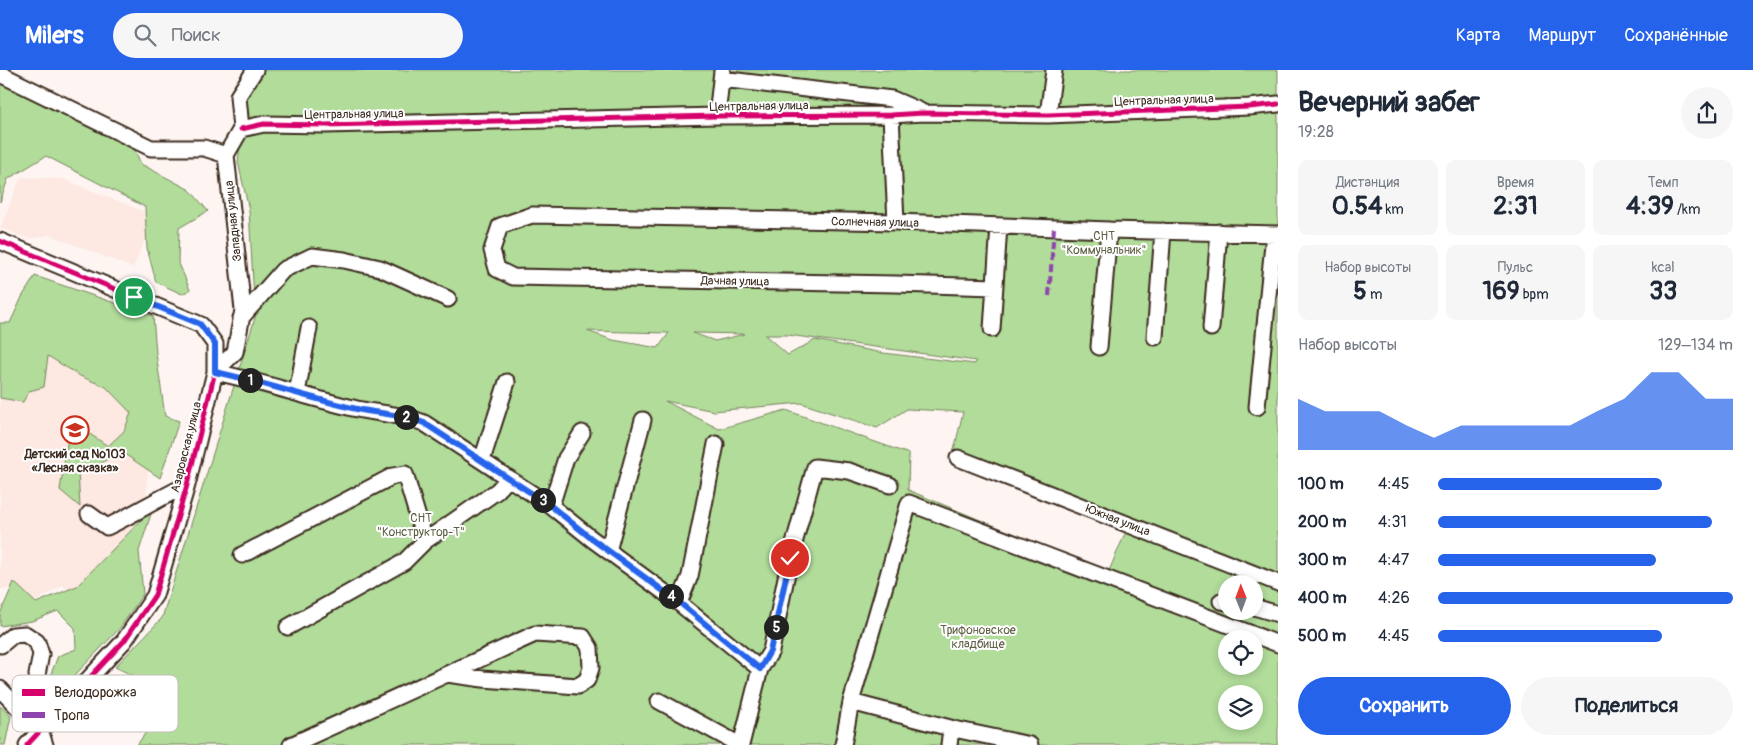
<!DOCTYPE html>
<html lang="ru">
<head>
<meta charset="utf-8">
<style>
  :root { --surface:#fff; --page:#f6f6f7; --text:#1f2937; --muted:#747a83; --accent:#2563eb }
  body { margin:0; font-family:Pangolin,sans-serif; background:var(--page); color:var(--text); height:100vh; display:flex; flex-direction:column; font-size:19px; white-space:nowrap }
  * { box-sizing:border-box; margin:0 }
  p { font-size:16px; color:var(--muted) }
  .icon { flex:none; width:28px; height:28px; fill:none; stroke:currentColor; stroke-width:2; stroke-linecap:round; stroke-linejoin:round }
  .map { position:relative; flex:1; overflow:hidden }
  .panel { display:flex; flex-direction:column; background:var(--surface); width:475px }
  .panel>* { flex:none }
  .needle { width:32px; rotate:359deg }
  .fabs { position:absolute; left:1218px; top:505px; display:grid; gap:10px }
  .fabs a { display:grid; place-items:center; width:45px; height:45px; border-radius:50%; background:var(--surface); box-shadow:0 2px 8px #0003; font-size:25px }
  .pin { position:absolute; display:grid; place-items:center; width:42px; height:42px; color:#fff; margin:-21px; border:2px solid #fff; border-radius:50%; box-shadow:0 1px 5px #0007 }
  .km { position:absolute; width:25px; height:25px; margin:-12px; border-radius:50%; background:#222; color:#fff; font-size:14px; line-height:25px; text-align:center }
  .round { display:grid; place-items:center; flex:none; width:52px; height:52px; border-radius:26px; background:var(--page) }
  .summary { display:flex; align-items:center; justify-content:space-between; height:85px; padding:0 20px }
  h1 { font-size:28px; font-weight:700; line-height:38px }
  .figures { display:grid; grid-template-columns:repeat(3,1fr); gap:8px; height:85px; padding:5px 20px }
  .figures div { display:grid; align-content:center; border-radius:10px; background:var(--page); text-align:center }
  .figures b { font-size:25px; font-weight:700 }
  .figures small { font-size:14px; font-weight:400 }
  .figures p { font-size:14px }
  .chart { height:140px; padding:10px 20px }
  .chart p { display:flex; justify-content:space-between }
  .chart svg { width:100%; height:90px; margin-top:5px; fill:var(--accent); opacity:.7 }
  .button { display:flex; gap:10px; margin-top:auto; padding:10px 20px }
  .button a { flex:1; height:58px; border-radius:30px; background:var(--accent); color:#fff; font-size:20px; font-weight:700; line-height:58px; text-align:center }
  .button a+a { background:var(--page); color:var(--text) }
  ul { padding:0 20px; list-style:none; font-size:16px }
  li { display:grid; grid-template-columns:80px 60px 1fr; align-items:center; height:38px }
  li i { height:12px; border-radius:6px; background:var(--accent) }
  header { display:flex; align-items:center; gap:30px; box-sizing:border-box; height:70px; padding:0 25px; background:var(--accent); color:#fff }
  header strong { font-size:24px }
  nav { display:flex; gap:28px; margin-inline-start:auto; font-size:18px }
  .search { width:350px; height:45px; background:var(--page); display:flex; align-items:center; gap:12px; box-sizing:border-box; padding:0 18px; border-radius:28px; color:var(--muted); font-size:19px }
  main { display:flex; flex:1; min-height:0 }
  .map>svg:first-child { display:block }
  .built { fill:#fde8e2 }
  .green { fill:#b1dc9a; stroke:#76835c; fill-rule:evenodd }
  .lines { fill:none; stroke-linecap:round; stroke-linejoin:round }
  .minor-casing { stroke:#3b2a1e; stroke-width:19 }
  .minor { stroke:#fff; stroke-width:15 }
  .quiet { stroke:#8e44ad; stroke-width:4; stroke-dasharray:8 4; stroke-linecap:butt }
  .cycleway-casing { stroke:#fff; stroke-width:8 }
  .cycleway { stroke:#d6006c; stroke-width:5 }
  .route-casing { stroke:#fff; stroke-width:10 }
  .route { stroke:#2563eb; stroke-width:6 }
  .labels { text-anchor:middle; stroke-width:4; stroke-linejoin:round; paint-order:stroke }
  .street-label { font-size:12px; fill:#3b2a1e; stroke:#fff }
  .park-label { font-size:12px; fill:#5e5f43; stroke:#fff }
  .poi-label { font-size:12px; font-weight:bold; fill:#3b2a1e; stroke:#fff }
  .key { fill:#fff; stroke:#c4bfbc; stroke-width:1 }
  .key-label { font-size:14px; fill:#3b2a1e }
</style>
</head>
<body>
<header>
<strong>Milers</strong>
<div class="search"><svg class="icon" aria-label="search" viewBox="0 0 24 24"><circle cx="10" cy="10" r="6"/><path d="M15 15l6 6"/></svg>Поиск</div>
<nav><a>Карта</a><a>Маршрут</a><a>Сохранённые</a></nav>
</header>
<main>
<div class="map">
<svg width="1278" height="675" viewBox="0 0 1278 675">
  <rect width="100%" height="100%" fill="#fef5f2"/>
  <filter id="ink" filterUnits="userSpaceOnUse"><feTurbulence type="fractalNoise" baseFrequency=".02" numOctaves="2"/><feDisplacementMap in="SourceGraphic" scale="10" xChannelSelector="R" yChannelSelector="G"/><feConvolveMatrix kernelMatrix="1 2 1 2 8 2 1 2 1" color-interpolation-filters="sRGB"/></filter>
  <g filter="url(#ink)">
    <path class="built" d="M21,107L63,109L155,146L133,198L50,165L29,169L0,158Z
      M0,283H154L145,452L76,531L63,515L33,533L19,518L0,519Z"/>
    <path class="green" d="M260,0H1278V675H137L151,655L153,615L115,597L162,548L255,248L249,140L238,92L245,27ZM587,261L669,263L658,278L613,270ZM693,263L745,264L715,271ZM765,265H788L976,291L975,294L883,283L815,270L788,285ZM665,331L714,341L801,333L877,358L907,339L963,342L951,393L1127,459L1108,503L908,420L909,384L786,340L719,359ZM1226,514H1254V541H1226ZM1226,569H1254V596H1226ZM1226,624H1254V651H1226Z
      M0,10L133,76L141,94L190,120L208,141L179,158L178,191L190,220L182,224L156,212L147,178L145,137L46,86L8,109L0,132Z
      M35,206L153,246L156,283L165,346L179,351L160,408L120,381L97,396L78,402L80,437L60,420L68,367L85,361L108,376L124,361L131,343L106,317L80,306L48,286L44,317L29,321L23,332L0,328V253H10L22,227Z
      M153,438L139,481L143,524L120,558L55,626L47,614L58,586L76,579L75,558L58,541L32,551L0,556V544L14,512L36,533L77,516Z
      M0,636L11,646L5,675H0Z"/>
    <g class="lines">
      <g class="minor-casing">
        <path id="minor" d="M0,4L151,78H204L226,85
          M721,9L892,29L920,41
          M891,45L896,152
          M1048,45L1054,0
          M717,46L722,1
          M241,59L264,54L325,55L717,46L891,45L923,43L1048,45L1249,37L1278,34
          M0,171L201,255L215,274V302L187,415L155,525L124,571L27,675
          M995,217L896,214L513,207L497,199L492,180L500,156L532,145L896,152L1109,160L1278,164
          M241,248L283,200L312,186L344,190L380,198L448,229
          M1211,258L1219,162
          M992,259L999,156
          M1155,267L1163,161
          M1099,277L1109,160
          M215,302C263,312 309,328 357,339C380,344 402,344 424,353L551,436L592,469L679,533L760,599
          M215,302L235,282L243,240L226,85L241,59L238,26L255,0
          M297,323L309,258
          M1257,337L1274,164
          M958,388L1278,513
          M482,390L507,312
          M551,436L566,388L582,363
          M89,444L107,457C134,444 159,428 187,415
          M608,481L643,350
          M242,485L393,406L405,404L425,471
          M1221,531L1226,532
          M679,533L690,506L716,374
          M1254,537L1278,544
          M288,557L404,492L425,471L497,421L509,408
          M1,575L13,565L25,564L37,572L41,584L37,605L40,620L57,644
          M0,619L40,660L45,675
          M659,631L740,675
          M851,632L954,659L1030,675
          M291,675L535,564L583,567L590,578L591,598L587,610L578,616L483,609L447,604
          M741,675L760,599L771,581L790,488L815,397L849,401L890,415
          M843,675L851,632L909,433L1278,574
          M949,675L950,667L954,659"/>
      </g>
      <use href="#minor" class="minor"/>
      <path class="quiet" d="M1049,226L1054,158"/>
      <g class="cycleway-casing">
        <path id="cycleway" d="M241,59L264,54L325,55L717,46L891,45L923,43L1048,45L1249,37L1278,34
          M0,171L201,255L215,274V302L187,415L155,525L124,571L27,675"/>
      </g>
      <use href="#cycleway" class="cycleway"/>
    </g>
  </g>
  <g class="lines" filter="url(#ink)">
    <g class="route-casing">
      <path id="route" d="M134,227L200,254L215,274V302C263,312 309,328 357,339C380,344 402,344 424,353L551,436L592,469L680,533L760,599L770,581L790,488"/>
    </g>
    <use href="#route" class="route"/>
  </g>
  <defs>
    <g id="school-ring" transform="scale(1.4375)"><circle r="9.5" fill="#fff" stroke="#c8321e" stroke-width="1.5"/><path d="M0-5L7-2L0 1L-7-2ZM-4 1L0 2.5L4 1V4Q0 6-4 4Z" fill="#c8321e"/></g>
  </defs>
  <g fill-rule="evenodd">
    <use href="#school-ring" x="75" y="360"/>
  </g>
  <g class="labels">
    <g class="street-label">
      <text transform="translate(1164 30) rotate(-2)" y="4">Центральная улица</text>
      <text transform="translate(759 36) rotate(-1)" y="4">Центральная улица</text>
      <text transform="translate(354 44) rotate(-1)" y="4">Центральная улица</text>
      <text transform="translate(233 151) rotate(-96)" y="4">Западная улица</text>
      <text transform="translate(875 152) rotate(1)" y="4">Солнечная улица</text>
      <text transform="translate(735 211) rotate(1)" y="4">Дачная улица</text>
      <text transform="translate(186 377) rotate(-76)" y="4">Азаровская улица</text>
      <text transform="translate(1118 450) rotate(21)" y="4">Южная улица</text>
    </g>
    <g class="park-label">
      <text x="1104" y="170">СНТ<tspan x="1104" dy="14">"Коммунальник"</tspan></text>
      <text x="421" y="452">СНТ<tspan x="421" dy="14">"Конструктор-Т"</tspan></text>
      <text x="978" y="564">Трифоновское<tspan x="978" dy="14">кладбище</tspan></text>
    </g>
    <g class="poi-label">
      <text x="75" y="388">Детский сад №103<tspan x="75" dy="14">«Лесная сказка»</tspan></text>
    </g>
  </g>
  <rect x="12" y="605" width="166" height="57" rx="8" class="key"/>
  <rect x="22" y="619" width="23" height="7" fill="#d6006c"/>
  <rect x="22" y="642" width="23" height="6" fill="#8e44ad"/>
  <g class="key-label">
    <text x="54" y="627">Велодорожка</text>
    <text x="54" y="650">Тропа</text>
  </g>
</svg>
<div class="fabs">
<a><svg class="needle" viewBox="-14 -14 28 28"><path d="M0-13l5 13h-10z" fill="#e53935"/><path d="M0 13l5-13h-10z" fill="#747a83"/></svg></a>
<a><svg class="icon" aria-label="locate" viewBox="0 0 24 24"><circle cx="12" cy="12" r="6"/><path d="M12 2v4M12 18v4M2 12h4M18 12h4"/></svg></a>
<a><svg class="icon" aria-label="layers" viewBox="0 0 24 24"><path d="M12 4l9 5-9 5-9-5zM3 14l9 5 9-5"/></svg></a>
</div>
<div class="pin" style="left:134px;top:227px;background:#1e9e55"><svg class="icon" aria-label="arrive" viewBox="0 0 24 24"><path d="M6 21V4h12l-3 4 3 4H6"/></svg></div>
<div class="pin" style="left:790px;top:488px;background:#d93025"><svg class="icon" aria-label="check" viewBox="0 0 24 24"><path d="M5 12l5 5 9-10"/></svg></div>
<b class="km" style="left:250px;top:310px">1</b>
<b class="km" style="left:406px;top:347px">2</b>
<b class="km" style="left:543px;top:430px">3</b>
<b class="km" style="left:671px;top:526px">4</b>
<b class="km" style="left:776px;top:557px">5</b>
</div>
<section class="panel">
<div class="summary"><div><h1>Вечерний забег</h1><p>19:28</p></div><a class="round"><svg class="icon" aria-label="share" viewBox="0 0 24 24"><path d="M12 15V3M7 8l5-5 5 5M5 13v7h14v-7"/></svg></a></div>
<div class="figures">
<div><p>Дистанция</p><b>0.54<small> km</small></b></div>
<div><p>Время</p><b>2:31</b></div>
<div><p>Темп</p><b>4:39<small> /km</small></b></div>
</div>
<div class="figures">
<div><p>Набор высоты</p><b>5<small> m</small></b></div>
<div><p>Пульс</p><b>169<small> bpm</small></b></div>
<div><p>kcal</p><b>33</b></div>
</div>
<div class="chart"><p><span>Набор высоты</span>129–134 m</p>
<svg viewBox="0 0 160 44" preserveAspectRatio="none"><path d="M0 44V19L10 25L20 25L30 25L40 32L50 38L60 32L70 32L80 32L90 32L100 32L110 25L120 19L130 6L140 6L150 19L160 19V44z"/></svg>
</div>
<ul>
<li><b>100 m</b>4:45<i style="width:76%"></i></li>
<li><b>200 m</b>4:31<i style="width:93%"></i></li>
<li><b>300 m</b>4:47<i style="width:74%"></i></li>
<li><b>400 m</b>4:26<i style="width:100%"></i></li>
<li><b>500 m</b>4:45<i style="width:76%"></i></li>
</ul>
<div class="button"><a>Сохранить</a><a>Поделиться</a></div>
</section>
</main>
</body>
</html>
